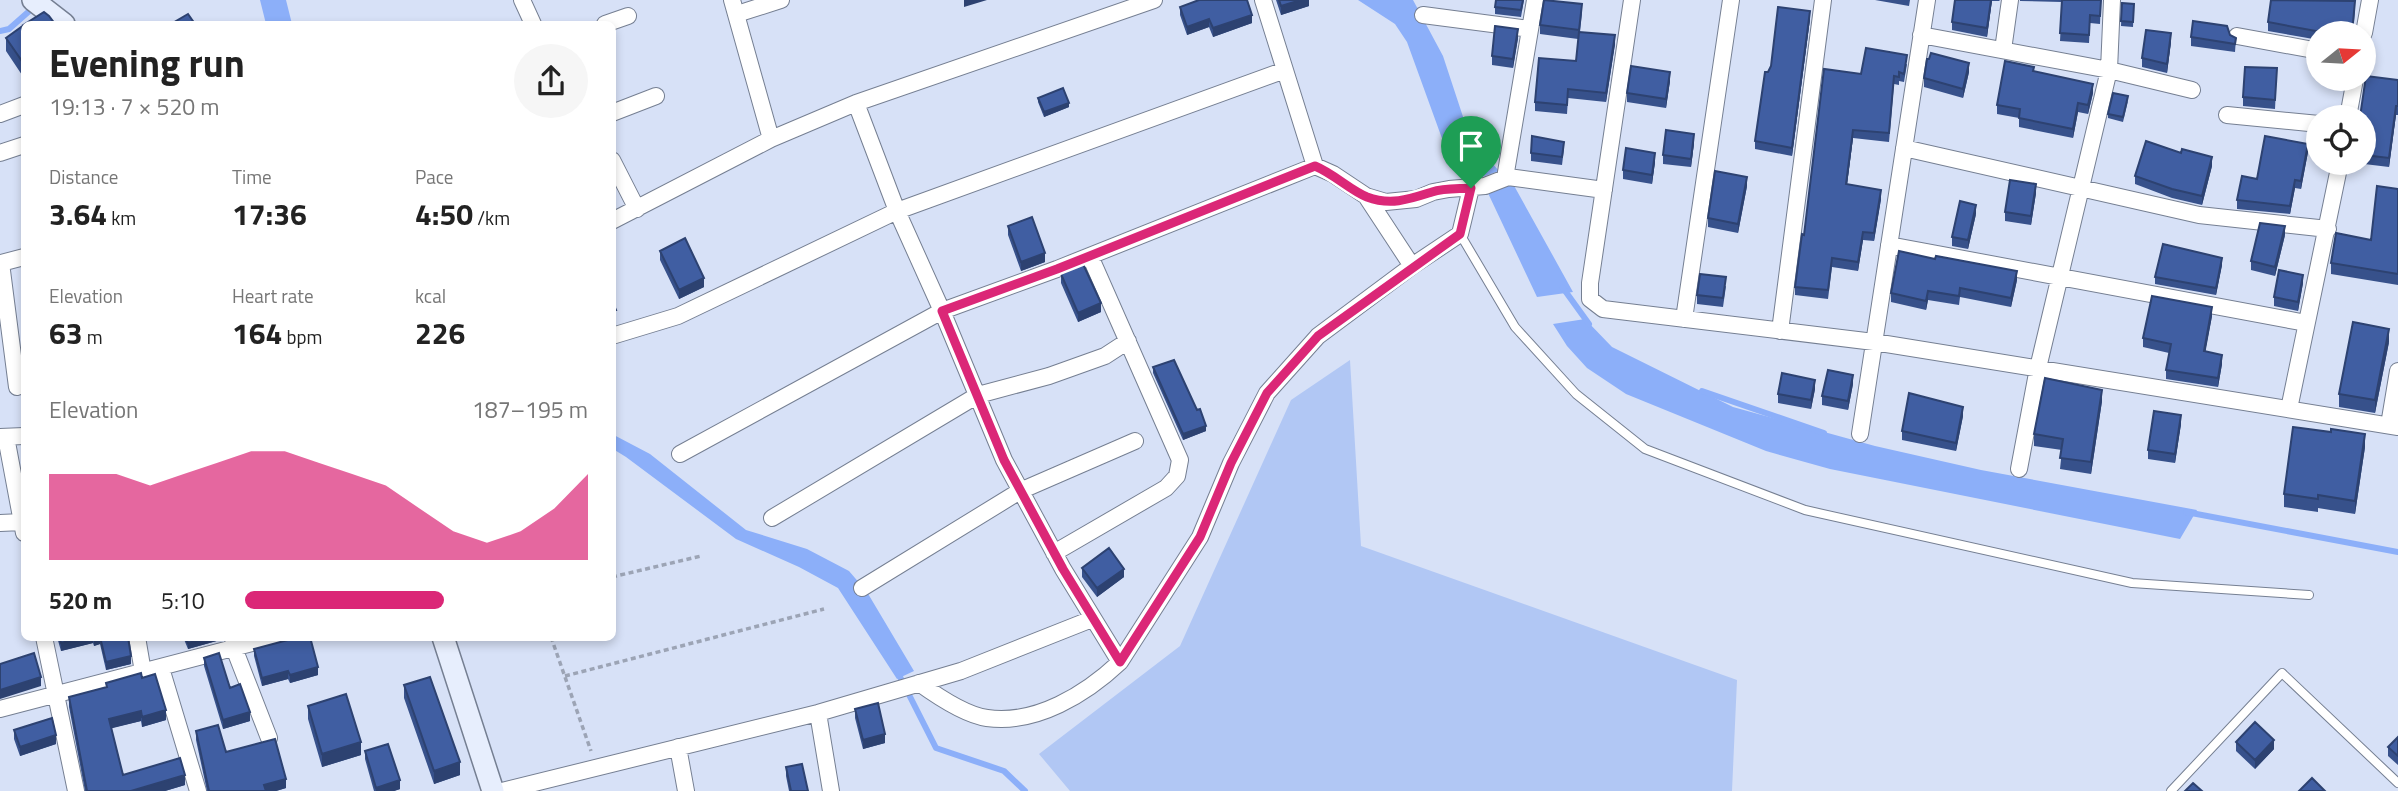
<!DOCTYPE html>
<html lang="en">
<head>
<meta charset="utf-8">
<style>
  :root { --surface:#fff; --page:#f6f6f6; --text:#222; --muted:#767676; --accent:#db2777 }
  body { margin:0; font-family:"Titillium Web",sans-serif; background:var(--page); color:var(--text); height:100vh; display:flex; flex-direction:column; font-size:26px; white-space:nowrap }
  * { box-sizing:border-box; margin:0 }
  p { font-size:23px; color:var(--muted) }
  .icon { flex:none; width:38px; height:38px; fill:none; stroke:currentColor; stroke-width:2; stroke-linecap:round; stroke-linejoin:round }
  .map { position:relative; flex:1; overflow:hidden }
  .panel { position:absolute; left:21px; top:21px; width:595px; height:620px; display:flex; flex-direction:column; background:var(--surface); border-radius:10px; box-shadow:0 4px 10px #0003 }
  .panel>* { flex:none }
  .needle { width:46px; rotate:72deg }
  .controls { position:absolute; left:2306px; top:21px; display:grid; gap:14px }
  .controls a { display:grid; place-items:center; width:70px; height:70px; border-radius:50%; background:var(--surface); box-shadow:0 4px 10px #0003; font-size:35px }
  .pin { position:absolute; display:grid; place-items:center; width:60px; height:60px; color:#fff; margin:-72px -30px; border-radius:50% 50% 50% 0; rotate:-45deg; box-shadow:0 0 7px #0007 }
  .pin .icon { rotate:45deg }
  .round { display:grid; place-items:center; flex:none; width:74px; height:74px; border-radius:37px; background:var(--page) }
  .headline { display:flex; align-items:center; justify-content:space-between; height:119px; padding:0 28px }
  h1 { font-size:38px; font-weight:700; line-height:52px }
  .metrics { display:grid; grid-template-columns:repeat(3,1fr); gap:10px; height:119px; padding:7px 28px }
  .metrics div { display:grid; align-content:center }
  .metrics b { font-size:30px; font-weight:700 }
  .metrics small { font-size:19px; font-weight:400 }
  .metrics p { font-size:19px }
  .chart { height:196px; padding:14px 28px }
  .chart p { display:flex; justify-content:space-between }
  .chart svg { width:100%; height:126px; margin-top:7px; fill:var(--accent); opacity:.7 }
  ul { padding:0 28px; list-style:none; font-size:23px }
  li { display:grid; grid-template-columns:112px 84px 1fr; align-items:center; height:52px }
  li i { height:18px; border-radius:9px; background:var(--accent) }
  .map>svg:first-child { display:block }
  .green { fill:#b1c7f4 }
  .water { fill:#8caff9 }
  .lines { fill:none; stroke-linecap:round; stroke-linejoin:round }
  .stream { stroke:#8caff9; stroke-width:6 }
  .lane-casing { stroke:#757f92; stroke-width:10 }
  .street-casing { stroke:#757f92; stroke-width:18 }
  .secondary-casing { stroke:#757f92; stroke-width:24 }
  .path { stroke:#9ca4b5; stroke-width:3.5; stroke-dasharray:5 3.5; stroke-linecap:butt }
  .lane { stroke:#fff; stroke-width:8 }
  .street { stroke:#fff; stroke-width:16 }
  .secondary { stroke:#e7eefd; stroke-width:21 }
  .wall { fill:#37518b }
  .shaded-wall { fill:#2d4271 }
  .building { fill:#405ea2; stroke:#2d4271; stroke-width:2 }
  .route-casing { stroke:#fff; stroke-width:14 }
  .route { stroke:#db2777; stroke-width:9 }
</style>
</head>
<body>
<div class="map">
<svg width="2398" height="791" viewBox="0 0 2398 791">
  <rect width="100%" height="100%" fill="#d7e1f7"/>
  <path class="green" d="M1350,360L1361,546L1737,680L1732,791H1070L1039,754L1180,646L1291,400Z"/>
  <path class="water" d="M260,0H286L292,24H266Z
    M1358,0H1413L1443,56L1470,138L1499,171L1467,182L1452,166L1407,42L1395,24Z
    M1512,182L1573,292L1537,297L1487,191Z
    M1585,319L1612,347L1733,407L1875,446L1981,470L2197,510L2180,539L1830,469L1766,451L1626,394L1587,368L1567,346L1553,324Z
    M612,434L650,454L746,530L807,549L849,571L867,592L914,671L897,679L838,588L799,567L736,539L626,457L613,449Z"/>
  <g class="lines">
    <path class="stream" d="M0,31L9,29L35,6
      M1563,288L1589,324
      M1702,391L1824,433
      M2186,512L2398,552
      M897,671L936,748L1004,771L1025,791"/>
    <g class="lane-casing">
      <path id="lane" d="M1460,234L1515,327L1576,394L1645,449L1805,510L2132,583L2309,595
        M2171,791L2282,673L2398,783"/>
    </g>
    <g class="street-casing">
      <path id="street" d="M522,0L533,24
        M732,0L771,139
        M1263,0L1315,166
        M1632,0L1590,283V299L1603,309L1874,342L2398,427
        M737,14L781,0
        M1423,15L1530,29
        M605,24L628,16
        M2364,33L2370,0
        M1921,35L2109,70L2192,90
        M2237,36L2319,51
        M2003,50L2010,0
        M856,103L897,211L942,311L1004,460L1063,569L1120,662C1086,694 1036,725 987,718C965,715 937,696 919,683
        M612,113L656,96
        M0,114L24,105
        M2227,115L2319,124
        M2348,117L2355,79
        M1904,148L2199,215L2328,229
        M0,153L24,145
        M612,160L637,209
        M1505,178L1535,0
        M612,221L771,139L856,103L1154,0
        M1889,245L2306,323
        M1412,266L1460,234L1471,188
        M1684,319L1731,0
        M1780,331L1823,0
        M612,336L678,316L897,211L1285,70
        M17,387L1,263L24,257
        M2289,409L2340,163
        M2389,425L2398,371
        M1860,434L1927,0
        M0,437L24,436
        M6,437L24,533
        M680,454L942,311L1057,269L1315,166L1333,174L1366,196L1386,202L1416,199L1433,192L1449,189L1485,186L1508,177L1604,190
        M2019,469L2038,368L2109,70L2112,0
        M772,518L978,395L1049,376L1105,356L1128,341
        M0,523L22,522
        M1054,553L1166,488L1177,476L1180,460L1090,256
        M862,588L1020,491L1135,441
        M44,637L76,791
        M137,637L143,672
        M233,637L234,648L269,738
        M1120,662L1200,537L1231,463L1267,393L1318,336L1412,266L1366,196
        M161,668L198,791
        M0,709L275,637
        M818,713L831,791
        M678,747L686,791
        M502,791L818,713L961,671L1092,619"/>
    </g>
    <g class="secondary-casing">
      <path id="secondary" d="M33,0L64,24
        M443,637L493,791"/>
    </g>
    <path class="path" d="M612,577L701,556
      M551,637L591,751
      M565,676L824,609"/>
    <use href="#lane" class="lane"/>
    <use href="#street" class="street"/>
    <use href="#secondary" class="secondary"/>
  </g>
  <path class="wall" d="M1276,0H1309V6L1281,15Z
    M1524,0L1521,17L1495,14V7Z
    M1875,0H1910L1909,6Z
    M1955,0H2000L1999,1H1992L1987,37L1952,30V22Z
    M2020,0H2101L2100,24L2090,23L2089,43L2060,41L2062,2L2020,1Z
    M2122,3L2134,4L2133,27L2121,26Z
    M1180,7L1252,23L1213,37L1209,27L1187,35L1180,15Z
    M2355,10L2353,33H2319V40L2268,31V22Z
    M1582,13L1580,32L1615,44L1606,102L1568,98L1567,114L1535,111V102L1576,61L1578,39L1540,34V25Z
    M1810,19L1792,156L1755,149V141L1768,72Z
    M24,25V78L6,51V38Z
    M2230,35L2236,38L2235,52L2191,46V37Z
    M1518,38L1513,68L1492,65V56Z
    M2171,42L2167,73L2142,67V58Z
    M1907,64L1904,82L1899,81V85L1894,84L1889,142L1853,138L1847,184L1881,199L1874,241L1863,240L1858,271L1832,267L1828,299L1795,295V287L1804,235L1861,74Z
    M2277,68L2275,109L2243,106V97Z
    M2034,71L2093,93L2088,114L2078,112L2073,138L2019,127V118L1997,114V105Z
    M1969,72L1963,98L1924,87V78Z
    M2398,80V115H2396L2389,167L2356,163H2364V117Z
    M1670,81L1666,108L1627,102V93Z
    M1038,98L1069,107L1044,117L1038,102Z
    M2128,101L2123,122L2108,118V114Z
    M1694,143L1691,167L1663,164V155Z
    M1564,149L1562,165L1531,161V153Z
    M2308,152L2301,189L2295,188L2290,214L2237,209V200L2257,179Z
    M1655,162L1652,184L1623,179V170Z
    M2212,166L2202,205L2172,198L2135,184V176Z
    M1747,186L1738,233L1708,227V218Z
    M2398,189V285L2331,274V263L2371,240Z
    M2036,193L2031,225L2005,221V212Z
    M1976,214L1968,249L1952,246V237Z
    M1008,226L1045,262L1021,271L1008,235Z
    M2285,235L2275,276L2251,270V261Z
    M660,251L704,287L679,299L660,260Z
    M2222,265L2216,295L2155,284V277Z
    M1061,274L1101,312L1078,322L1061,283Z
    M2017,280L2011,307L1960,297L1959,305L1928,300L1926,310L1891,302V293Z
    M2303,283L2298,311L2274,306V297Z
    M1726,286L1723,307L1697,304V295Z
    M2212,316L2205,352L2222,364L2218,387L2166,379V370L2169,353L2143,347V338Z
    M2389,342L2375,413L2339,407V394Z
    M1153,367L1206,431L1183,440L1153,373Z
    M1853,384L1848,410L1822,405V396Z
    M1815,389L1811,409L1778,403V394Z
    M2102,401L2091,474L2060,469L2062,450L2034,446V434Z
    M1963,416L1956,451L1902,440V431Z
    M2181,424L2175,463L2148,459V450Z
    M2365,447L2355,514L2318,508V512L2284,507V494Z
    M1082,568L1124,577L1097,597L1082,577Z
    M57,637H128L131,664L106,670L100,644L94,646L93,643L61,651Z
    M183,637H220V640L188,649Z
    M254,649L318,675L290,683L288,679L262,686L254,656Z
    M204,658L230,688L250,721L223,729L204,666Z
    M142,678L166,720L142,727L141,721L111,728L123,775L185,785L165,791H85L69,707V697L106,687V683Z
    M404,685L460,775L434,784L404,698Z
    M308,706L361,755L322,767L308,719Z
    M855,709L885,743L863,749L855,718Z
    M14,730L56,744L20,756L14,739Z
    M196,731L226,752L286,788L276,791H207L196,740Z
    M2398,737V765L2388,756V747Z
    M2236,742L2274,749L2255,769L2236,751Z
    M365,751L400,789L394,791H374L365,759Z
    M786,767L808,791H789L786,776Z"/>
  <path class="shaded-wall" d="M964,0H987L964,7Z
    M1301,0H1309V6L1281,15V6Z
    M1991,0H1992L1987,37V28Z
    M1810,11V19L1792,156V148Z
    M1252,15V23L1213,37V28Z
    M1209,19V27L1187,35V27Z
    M1518,29V38L1513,68V59Z
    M2171,33V42L2167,73V64Z
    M1615,35V44L1606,102V93Z
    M1969,63V72L1963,98V89Z
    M1670,72V81L1666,108V99Z
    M2093,84V93L2088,114V105Z
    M1069,103V107L1044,117V112Z
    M2078,103V112L2073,138V129Z
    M2396,106V115L2389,167V158Z
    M1853,130V138L1846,193V184Z
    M1694,134V143L1691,167V159Z
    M2308,144V152L2301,189V181Z
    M1655,153V162L1652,184V175Z
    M2212,157V166L2202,205V196Z
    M1747,177V186L1738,233V224Z
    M2295,180V188L2290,214V206Z
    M2036,184V193L2031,225V216Z
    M1881,190V199L1874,241V233Z
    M1976,205V214L1968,249V240Z
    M2285,226V235L2275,276V267Z
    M1863,232V240L1858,271V262Z
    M1045,253V262L1021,271V262Z
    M2222,258V265L2216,295V288Z
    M2017,271V280L2011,307V298Z
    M2303,275V283L2298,311V302Z
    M704,278V287L679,299V290Z
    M1928,291V300L1926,310V301Z
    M1101,303V312L1078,322V313Z
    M2212,307V316L2204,360V351Z
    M616,310V319L612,320V311Z
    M2389,329V342L2375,413V400Z
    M2222,355V364L2218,387V378Z
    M1853,375V384L1848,410V401Z
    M1815,380V389L1811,409V400Z
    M2102,390V401L2091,474V462Z
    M1963,407V416L1956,451V443Z
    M2181,415V424L2175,463V454Z
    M1206,426V431L1183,440V434Z
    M2365,434V447L2355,514V501Z
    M1124,569V577L1097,597V588Z
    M84,637H93V643L61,651V643Z
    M100,637V644L94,646V638Z
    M208,637H220V640L188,649V643Z
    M131,656V664L106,670V662Z
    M318,667V675L290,683V675Z
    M288,671V679L262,686V678Z
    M41,677V686L0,699V690Z
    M166,710V720L142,727V717Z
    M141,711V721L109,729V719Z
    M250,712V721L223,729V720Z
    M885,734V743L863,749V740Z
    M56,735V744L20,756V747Z
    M2274,740V749L2255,769V760Z
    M361,742V755L322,767V754Z
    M460,762V775L434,784V771Z
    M185,775V785L165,791H131Z
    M286,779V788L276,791H264V785Z
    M400,780V789L394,791H376V788Z"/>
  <path class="building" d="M1199,0H1247L1252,15L1213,28L1209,19L1187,27L1180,7Z
    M1279,0H1301L1281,6Z
    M1496,0H1523L1521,10L1495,7Z
    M1544,0L1582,4L1579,30L1540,25Z
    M1955,0H1991L1987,28L1952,22Z
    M2062,0H2101L2100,16L2090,15L2089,35L2060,33Z
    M2271,0L2355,1L2352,33H2323L2321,32L2268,22Z
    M2122,3L2134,4L2133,22L2121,21Z
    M1778,7L1810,11L1792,148L1755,141L1765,72H1768L1771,66Z
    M44,12L49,16L55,24H25Z
    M188,14L195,24H171Z
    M2193,21L2227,26L2230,35L2236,38L2235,44L2191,37Z
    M24,25V64L6,38Z
    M1495,26L1518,29L1513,59L1492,56Z
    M2146,30L2171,33L2167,64L2142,58Z
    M1579,32L1615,35L1606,93L1568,89L1567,105L1535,102L1539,58L1576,61Z
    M1866,48L1907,55L1904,74L1899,72V77L1894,76L1889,133L1853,130L1846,184L1881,190L1874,233L1863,232L1858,262L1832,258L1828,290L1795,287L1802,234L1804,235L1824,69L1861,74Z
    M1931,53L1969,63L1963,89L1924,78L1927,59H1929Z
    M2005,61L2034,67L2033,71L2093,84L2088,105L2078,103L2073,129L2019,118L2020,109L1997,105Z
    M1631,66L1670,72L1666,99L1627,93Z
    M2245,67L2277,68L2275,100L2243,97Z
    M2366,76L2398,80V106H2396L2389,158L2364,155V117H2360Z
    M1063,88L1069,103L1044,112L1038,98Z
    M2113,93L2128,96L2123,117L2108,114Z
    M1666,130L1694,134L1691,159L1663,155Z
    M1532,136L1564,142L1562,157L1531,153Z
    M2265,136L2308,144L2301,181L2295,180L2290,206L2237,200L2242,176L2257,179Z
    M2146,141L2181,153L2182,149L2212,157L2202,196L2172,189L2135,176Z
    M1626,148L1655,153L1652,175L1623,170Z
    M1715,171L1747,177L1738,224L1708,218Z
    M2010,180L2036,184L2031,216L2005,212Z
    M2377,186L2398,189V274L2331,263L2336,233L2371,240Z
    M1960,201L1976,205L1968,240L1952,237Z
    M1032,217L1045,253L1021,262L1008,226Z
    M2260,223L2285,226L2275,267L2251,261Z
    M685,238L704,278L679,290L660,251Z
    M2163,244L2222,258L2216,288L2155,277Z
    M1899,251L1935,259L1936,256L2017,271L2011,298L1960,288L1959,296L1928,291L1926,301L1891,293Z
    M1083,264L1101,303L1078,313L1061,274Z
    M2279,270L2303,275L2298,302L2274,297Z
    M1700,274L1726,277L1723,298L1697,295Z
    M2152,296L2212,307L2204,351L2222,355L2218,378L2166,370L2171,344L2143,338Z
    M612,301L616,310L612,311Z
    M2353,322L2389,329L2375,400L2339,394Z
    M1174,360L1197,410L1200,409L1206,426L1183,434L1153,367Z
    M1828,370L1853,375L1848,401L1822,396Z
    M1782,373L1815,380L1811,400L1778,394Z
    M2045,378L2102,390L2091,462L2060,458L2063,439L2034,434Z
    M1909,393L1963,407L1956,443L1902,431Z
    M2154,411L2181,415L2175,454L2148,450Z
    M2293,427L2331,432V429L2365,434L2355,501L2318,495V499L2284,494Z
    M1109,548L1124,569L1097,588L1082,568Z
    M59,637H84L61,643Z
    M100,637H128L131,656L106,662Z
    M185,637H208L188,643Z
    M299,637H310L318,667L290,675L288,671L262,678L254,649Z
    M34,653L41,677L0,690V664Z
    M219,653L230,688L240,684L250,712L223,720L204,658Z
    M141,673L142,678L155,674L166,710L142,717L141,711L109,719L123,775L180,758L185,775L131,791H87L69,697L107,687L106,683Z
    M430,677L460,762L434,771L404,685Z
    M346,694L361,742L322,754L308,706Z
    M878,703L885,734L863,740L855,709Z
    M52,718L56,735L20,747L14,730Z
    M2255,722L2274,740L2255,760L2236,742Z
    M218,725L226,752L275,739L286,779L264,785L266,791H209L196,731Z
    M2398,737V756L2388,747Z
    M388,744L400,780L376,788L365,751Z
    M802,764L808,791H791L786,767Z
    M2312,778L2325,791H2299Z
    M2193,783L2202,791H2185Z"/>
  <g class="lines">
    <g class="route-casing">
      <path id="route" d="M1315,166C1334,174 1350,190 1367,197C1391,206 1410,199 1432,192C1444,188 1458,189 1471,188L1460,234L1318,336L1267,393L1231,463L1200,537L1120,662L1063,569L1004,460L942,311L1057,269Z"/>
    </g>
    <use href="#route" class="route"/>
  </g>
</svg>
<div class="controls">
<a><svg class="needle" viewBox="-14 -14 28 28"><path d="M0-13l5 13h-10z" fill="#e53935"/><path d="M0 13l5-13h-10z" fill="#767676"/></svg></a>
<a><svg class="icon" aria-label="locate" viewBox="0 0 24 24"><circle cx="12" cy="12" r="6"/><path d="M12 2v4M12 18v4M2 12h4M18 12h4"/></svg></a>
</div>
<div class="pin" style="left:1471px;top:188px;background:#1e9e55"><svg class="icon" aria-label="arrive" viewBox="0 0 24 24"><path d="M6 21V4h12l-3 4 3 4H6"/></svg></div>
<section class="panel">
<div class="headline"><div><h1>Evening run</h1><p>19:13 · 7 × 520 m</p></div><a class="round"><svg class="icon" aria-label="share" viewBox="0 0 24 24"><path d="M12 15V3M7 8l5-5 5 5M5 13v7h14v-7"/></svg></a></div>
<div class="metrics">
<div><p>Distance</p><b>3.64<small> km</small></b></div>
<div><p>Time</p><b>17:36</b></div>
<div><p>Pace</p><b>4:50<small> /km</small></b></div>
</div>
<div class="metrics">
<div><p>Elevation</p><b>63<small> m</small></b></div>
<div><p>Heart rate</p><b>164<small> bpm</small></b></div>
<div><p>kcal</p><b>226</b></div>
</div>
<div class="chart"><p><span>Elevation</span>187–195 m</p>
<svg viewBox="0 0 160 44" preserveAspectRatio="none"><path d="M0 44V14L10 14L20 14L30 18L40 14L50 10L60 6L70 6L80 10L90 14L100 18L110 26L120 34L130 38L140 34L150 26L160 14V44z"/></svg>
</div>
<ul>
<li><b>520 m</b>5:10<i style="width:58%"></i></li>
</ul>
</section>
</div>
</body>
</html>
